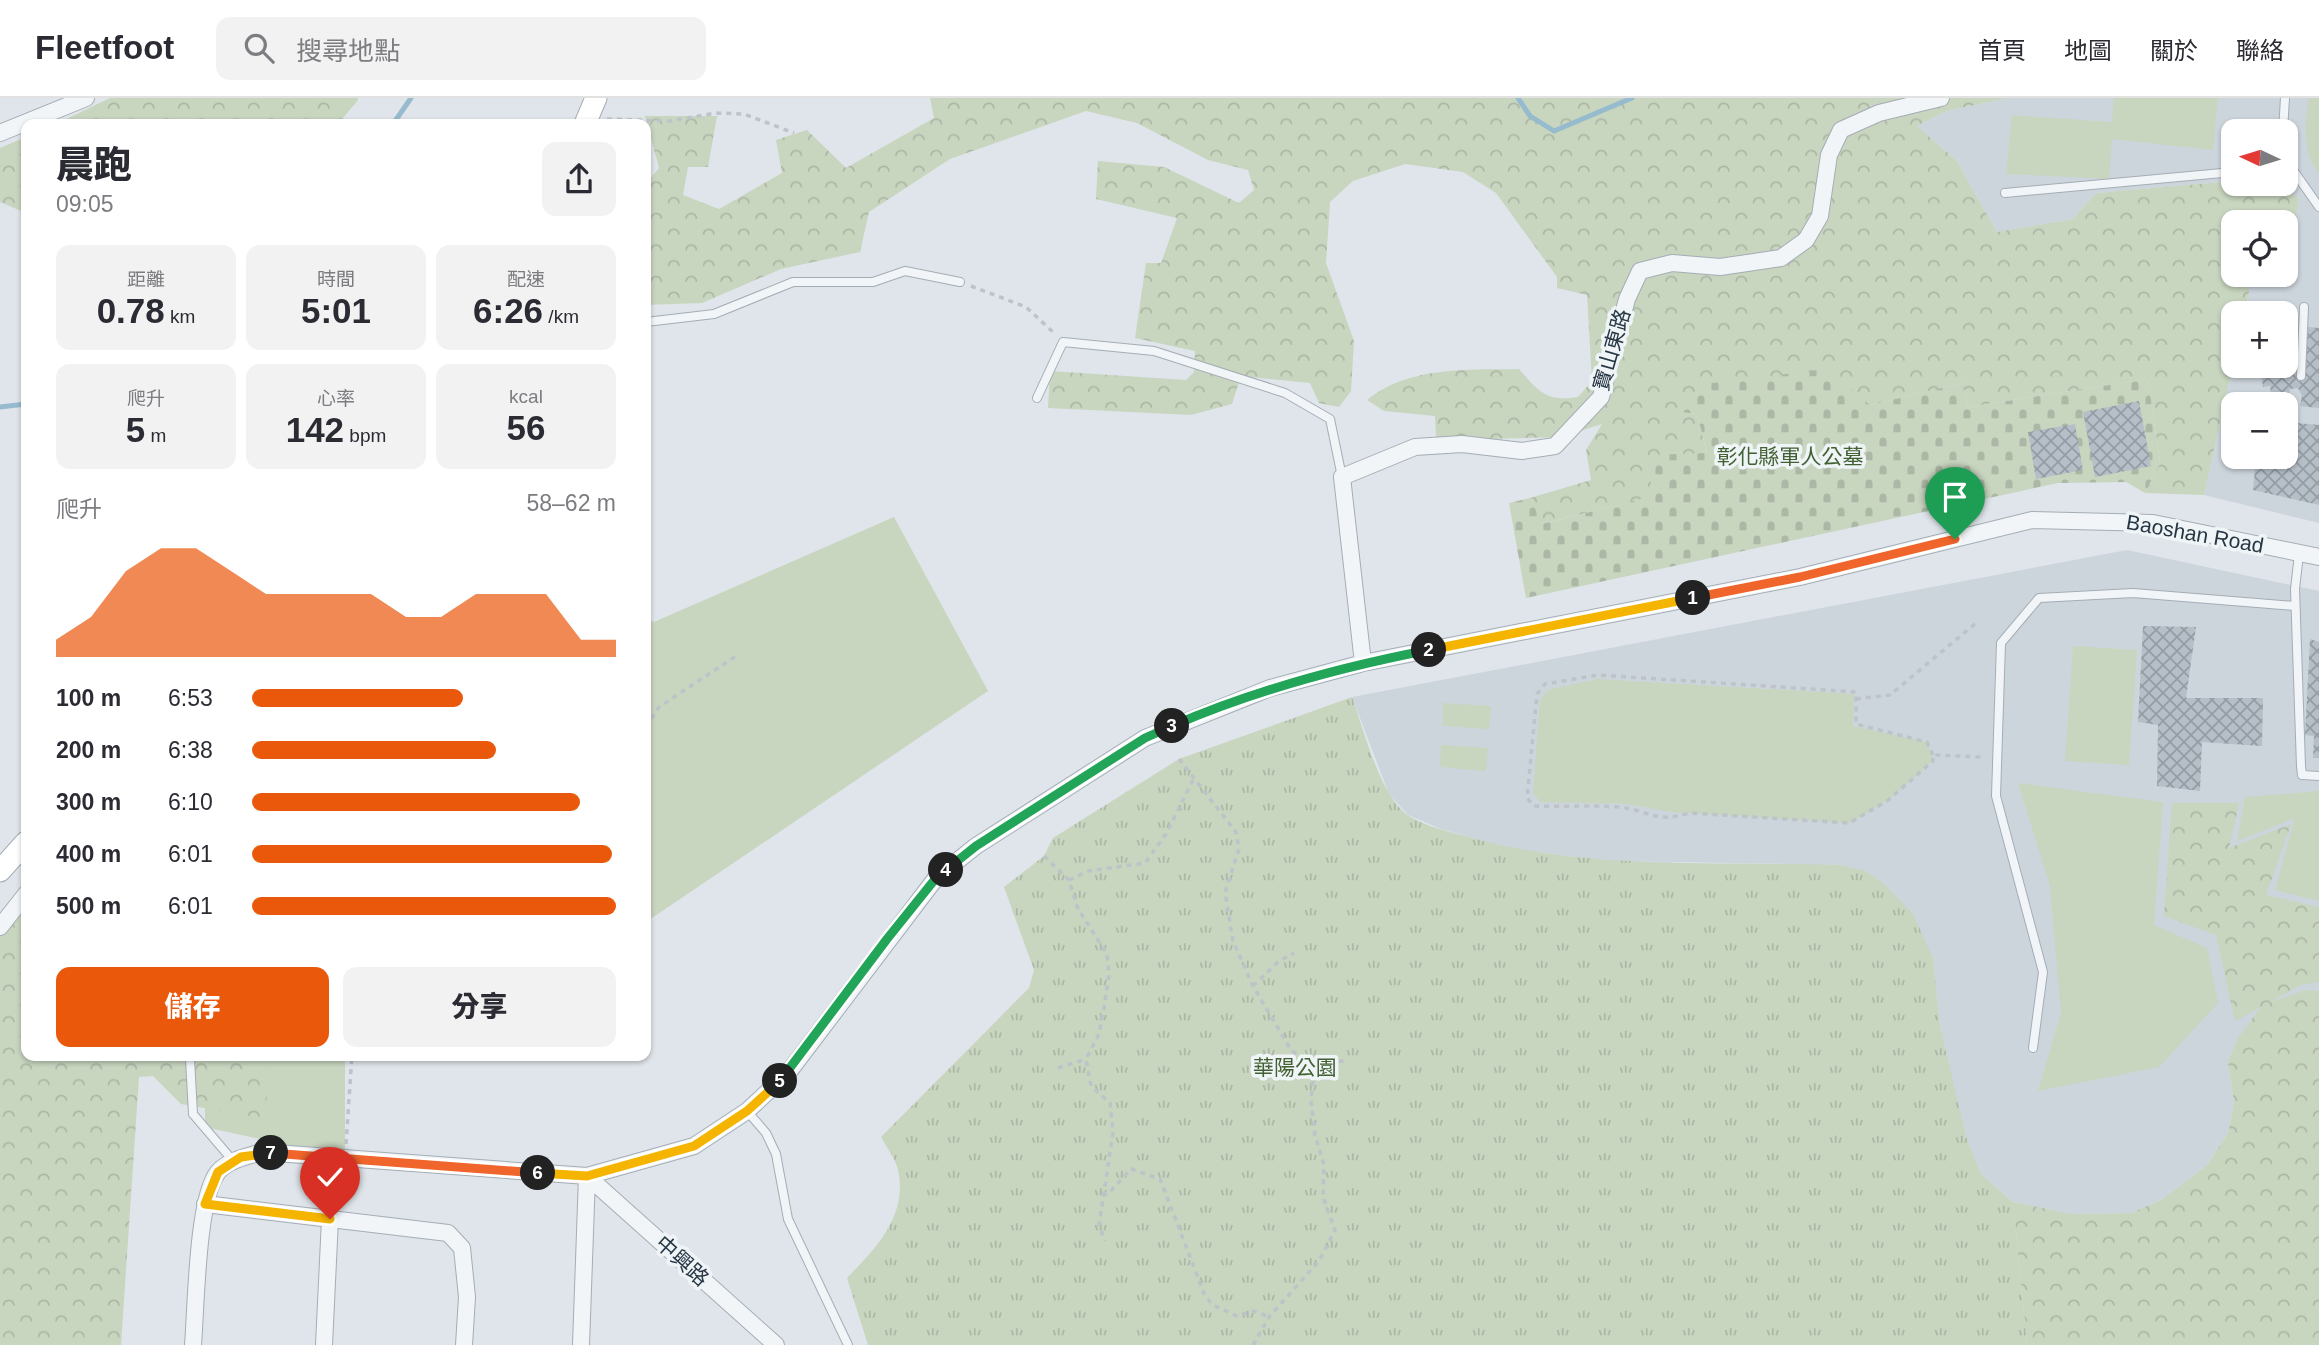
<!DOCTYPE html>
<html lang="zh-TW">
<head>
<meta charset="utf-8">
<style>
  :root { --surface:#fff; --page:#f2f2f3; --text:#2b2b33; --muted:#7c7c81; --line:#e1e1e2; --accent:#ea580c }
  body { margin:0; font-family:Arial,"Noto Sans TC",sans-serif; background:var(--page); color:var(--text); height:100vh; display:flex; flex-direction:column; font-size:26px; white-space:nowrap }
  * { box-sizing:border-box; margin:0 }
  p { font-size:23px; color:var(--muted) }
  .icon { flex:none; width:38px; height:38px; fill:none; stroke:currentColor; stroke-width:2; stroke-linecap:round; stroke-linejoin:round }
  .map { position:relative; flex:1; overflow:hidden }
  .drawer { position:absolute; left:21px; top:21px; width:630px; height:942px; display:flex; flex-direction:column; background:var(--surface); border-radius:14px; box-shadow:0 2px 5px #0004 }
  .drawer>* { flex:none }
  .needle { width:46px; rotate:274deg }
  .controls { position:absolute; left:2221px; top:21px; display:grid; gap:14px }
  .controls a { display:grid; place-items:center; width:77px; height:77px; border-radius:14px; background:var(--surface); box-shadow:0 2px 5px #0004; font-size:35px }
  .pin { position:absolute; display:grid; place-items:center; width:60px; height:60px; color:#fff; margin:-72px -30px; border-radius:50% 50% 50% 0; rotate:-45deg; box-shadow:0 0 7px #0007 }
  .pin .icon { rotate:45deg }
  .km { position:absolute; width:35px; height:35px; margin:-18px; border-radius:50%; background:#222; color:#fff; font-size:19px; line-height:35px; text-align:center }
  .round { display:grid; place-items:center; flex:none; width:74px; height:74px; border-radius:14px; background:var(--page) }
  .summary { display:flex; align-items:center; justify-content:space-between; height:119px; padding:0 35px }
  h1 { font-size:38px; font-weight:800; line-height:52px }
  .figures { display:grid; grid-template-columns:repeat(3,1fr); gap:10px; height:119px; padding:7px 35px }
  .figures div { display:grid; align-content:center; border-radius:14px; background:var(--page); text-align:center }
  .figures b { font-size:35px; font-weight:800 }
  .figures small { font-size:19px; font-weight:400 }
  .figures p { font-size:19px }
  .chart { height:196px; padding:14px 35px }
  .chart p { display:flex; justify-content:space-between }
  .chart svg { width:100%; height:126px; margin-top:7px; fill:var(--accent); opacity:.7 }
  .primary-button { display:flex; gap:14px; margin-top:auto; padding:14px 35px }
  .primary-button a { flex:1; height:80px; border-radius:14px; background:var(--accent); color:#fff; font-size:28px; font-weight:800; line-height:80px; text-align:center }
  .primary-button a+a { background:var(--page); color:var(--text) }
  ul { padding:0 35px; list-style:none; font-size:23px }
  li { display:grid; grid-template-columns:112px 84px 1fr; align-items:center; height:52px }
  li i { height:18px; border-radius:9px; background:var(--accent) }
  header { display:flex; align-items:center; gap:42px; box-sizing:border-box; height:98px; padding:0 35px; background:var(--surface); border-bottom:2px solid var(--line) }
  header strong { font-size:33px }
  nav { display:flex; gap:38px; margin-inline-start:auto; font-size:24px }
  .search { width:490px; height:63px; background:var(--page); display:flex; align-items:center; gap:18px; box-sizing:border-box; padding:0 24px; border-radius:14px; color:var(--muted); font-size:26px }
  .map>svg:first-child { display:block }
  .built { fill:#cdd5dc; fill-rule:evenodd }
  .grass { fill:#c8d5bf }
  .forest { fill:url(#forest-crowns) }
  .cemetery { fill:url(#cemetery-stones) }
  .park { fill:url(#park-tufts) }
  .lines { fill:none; stroke-linecap:round; stroke-linejoin:round }
  .stream { stroke:#96bbce; stroke-width:5 }
  .building { fill:url(#building-cross-hatch) }
  .lane-casing { stroke:#a4adb5; stroke-width:10 }
  .street-casing { stroke:#a4adb5; stroke-width:18 }
  .secondary-casing { stroke:#a4adb5; stroke-width:23 }
  .path { stroke:#bdc3c9; stroke-width:3.5; stroke-dasharray:5 5; stroke-linecap:butt }
  .lane { stroke:#f2f5f8; stroke-width:8 }
  .street { stroke:#f2f5f8; stroke-width:16 }
  .secondary { stroke:#fff; stroke-width:21 }
  .split-1-casing { stroke:#fff; stroke-width:14 }
  .split-2-casing { stroke:#fff; stroke-width:14 }
  .split-3-casing { stroke:#fff; stroke-width:14 }
  .split-4-casing { stroke:#fff; stroke-width:14 }
  .split-5-casing { stroke:#fff; stroke-width:14 }
  .split-6-casing { stroke:#fff; stroke-width:14 }
  .split-7-casing { stroke:#fff; stroke-width:14 }
  .split-8-casing { stroke:#fff; stroke-width:14 }
  .split-1 { stroke:#f0652b; stroke-width:9 }
  .split-2 { stroke:#f5b400; stroke-width:9 }
  .split-3 { stroke:#22a559; stroke-width:9 }
  .split-4 { stroke:#22a559; stroke-width:9 }
  .split-5 { stroke:#22a559; stroke-width:9 }
  .split-6 { stroke:#f5b400; stroke-width:9 }
  .split-7 { stroke:#f0652b; stroke-width:9 }
  .split-8 { stroke:#f5b400; stroke-width:9 }
  .labels { text-anchor:middle; stroke-width:7; stroke-linejoin:round; paint-order:stroke }
  .street-label { font-size:21px; fill:#263643; stroke:#eff4f7 }
  .park-label { font-size:21px; fill:#426032; stroke:#eff4f7 }
</style>
</head>
<body>
<header>
<strong>Fleetfoot</strong>
<div class="search"><svg class="icon" aria-label="search" viewBox="0 0 24 24"><circle cx="10" cy="10" r="6"/><path d="M15 15l6 6"/></svg>搜尋地點</div>
<nav><a>首頁</a><a>地圖</a><a>關於</a><a>聯絡</a></nav>
</header>
<div class="map">
<svg width="2319" height="1247" viewBox="0 0 2319 1247">
  <defs>
    <pattern id="forest-crowns" width="20" height="18" patternUnits="userSpaceOnUse" patternTransform="scale(1.75)"><rect width="20" height="18" fill="#c8d5bf"/><path d="M2 6a3 3 0 1 1 6 0M12 15a3 3 0 1 1 6 0" fill="none" stroke="#acb7a5"/></pattern>
    <pattern id="cemetery-stones" width="16" height="16" patternUnits="userSpaceOnUse" patternTransform="scale(1.75)"><rect width="16" height="16" fill="#c8d5bf"/><path d="M2 7V4a2 2 0 0 1 4 0v3zM10 15v-3a2 2 0 0 1 4 0v3z" fill="#acb7a5"/></pattern>
    <pattern id="park-tufts" width="24" height="20" patternUnits="userSpaceOnUse" patternTransform="scale(1.75)"><rect width="24" height="20" fill="#c8d5bf"/><path d="M3 7l-1-3M5 7V3M7 7l1-3M15 17l-1-3M17 17v-4M19 17l1-3" fill="none" stroke="#acb7a5"/></pattern>
    <pattern id="building-cross-hatch" width="8" height="8" patternUnits="userSpaceOnUse" patternTransform="scale(1.75)"><rect width="8" height="8" fill="#b6bfc8"/><path d="M0 0l8 8M0 8l8-8" fill="none" stroke="#949ca4"/></pattern>
  </defs>
  <rect width="100%" height="100%" fill="#dfe5ea"/>
  <path class="built" d="M2008,0H2319V425L2204,397L2233,267L2286,268V215H2245L2252,177H2286V137H2293L2299,101L2281,86H2286V33H2233V83L2096,95L2073,121L1997,134L1956,62L1917,28L1947,13ZM2233,306H2286V359H2233Z
    M2127,452L2319,493V893L2305,892L2228,964L2234,1004L2228,1035L2207,1067L2161,1102L2131,1115L2072,1116L2013,1104L1981,1076L1966,1038L1952,984L1940,928L1933,860L1794,766L1609,763L1511,751L1441,731L1408,717L1389,696L1352,599Z"/>
  <path class="grass" d="M2114,0H2218L2213,52L2112,41L2109,81L2006,76L2012,17L2112,24Z
    M2309,0H2319V75C2302,57 2305,23 2309,0Z
    M894,419L988,593L646,824V520L654,524Z
    M2073,548L2137,552L2129,667L2065,663Z
    M1597,581L1854,596L1853,628L1927,644L1933,663L1887,703L1849,725L1672,714L1626,706L1540,704L1533,695L1540,602L1548,592Z
    M1443,605L1491,608L1489,631L1443,628Z
    M1441,647L1488,650L1486,673L1440,669Z
    M2018,685L2163,704L2154,827L2207,850L2218,905L2159,969L2038,993L2061,915L2050,788Z
    M2319,693V803L2275,792L2295,720L2237,743L2245,699Z
    M205,957H345V1060L205,1029Z"/>
  <path class="forest" d="M110,0H358V2L338,26H56Z
    M930,0H2008L1947,13L1917,28L1956,62L1997,134L2073,121L2096,95L2233,83V86H2281L2299,101L2293,137H2286V124H2233V177H2252L2245,215H2233V267L2204,397L2145,395L2160,365L2148,281L1968,309L1963,285L1870,307L1682,314L1697,316L1707,356L1653,358L1651,399L1541,426L1530,400L1591,382L1586,352L1602,326L1561,339L1447,342L1436,339L1435,318L1384,313L1367,302C1408,268 1468,272 1519,271C1539,294 1546,304 1578,299L1592,283L1587,197L1557,190V179L1496,95L1463,74L1405,66L1353,83L1330,104L1326,165L1354,243L1351,293L1339,309L1319,305L1310,285L1241,278L1232,306L1191,317L1048,310L1050,273L1186,282L1194,274L1195,253L1135,240L1146,165H1161L1177,120L1096,101L1098,63L1164,69L1239,105L1254,92L1248,72L1208,62L1137,25L1086,13L950,61L869,114L860,154L781,171L702,205L646,207V86L659,70L645,18H717L708,69H688L683,97L719,111L782,75L776,42L807,32L846,70L934,20Z
    M26,39V115L0,104V50Z
    M2172,705H2239L2229,750L2291,726L2266,797L2319,809V884L2301,887L2268,905L2305,892L2319,893V1247H2027L2013,1104L2072,1116L2131,1115L2161,1102L2207,1067L2228,1035L2234,1004L2228,964L2238,940L2261,909L2235,923L2216,837L2164,818Z
    M26,801V957H251L272,978L262,1020L181,1006L153,978L139,979L121,1247H0V834Z"/>
  <path class="cemetery" d="M1828,271L1870,307L1963,285L1968,309L2148,281L2160,365L2145,395L2126,384L2058,385L1526,500L1509,405L1530,400L1542,426L1650,399L1652,357L1707,355L1697,316L1681,314L1705,286Z"/>
  <path class="park" d="M1352,599C1364,632 1380,699 1409,718C1427,729 1450,734 1469,739C1589,773 1717,763 1840,767L1866,773L1885,787L1913,816L1933,860L1940,928L1966,1038L1981,1076L2013,1104L2027,1247H868L847,1180C876,1150 908,1118 898,1072C896,1061 886,1049 881,1039L1029,890L1034,872L1004,789L1044,758L1053,740L1179,661Z"/>
  <g class="lines">
    <path class="stream" d="M1518,0L1530,18L1554,33L1632,0
      M393,26L411,0
      M0,309L26,306"/>
  </g>
  <path class="building" d="M2308,229L2319,230V310L2300,308L2302,298L2298,290L2290,291L2289,299L2271,297L2270,288L2263,289L2260,268H2286V240L2292,242L2288,250L2291,269L2299,271L2298,283H2303Z
    M2139,303L2151,368L2095,379L2083,314Z
    M2286,324L2319,327V407L2253,392L2256,359H2286Z
    M2075,326L2083,372L2036,381L2028,334Z
    M2143,528L2196,529L2186,600H2263L2262,648L2202,644L2200,693L2157,688L2158,627L2138,624Z
    M2310,541L2319,544V660H2313L2314,638L2305,637Z"/>
  <g class="lines">
    <g class="lane-casing">
      <path id="lane" d="M2283,33L2285,0
        M2286,49L2291,69L2319,109
        M2005,95L2233,74
        M646,224L714,216L793,184H873L905,173L960,184
        M2301,278L2304,209
        M1037,300L1063,244L1154,253L1285,295L1330,321L1342,379
        M2299,456L2295,491L2301,668L2302,677L2319,678
        M2033,950L2043,874L1996,698L2001,545L2039,500L2133,495L2295,508
        M190,961L193,1016L234,1064
        M747,1013L766,1035L776,1056L788,1121L848,1247"/>
    </g>
    <g class="street-casing">
      <path id="street" d="M0,35L86,0
        M1363,565L1342,379L1415,349L1462,346L1522,353L1555,348L1601,299L1627,201L1640,173L1672,165L1720,169L1781,160L1806,142L1820,118L1829,57L1841,32L1879,15L1941,0
        M0,829L26,796
        M587,1078L776,1247
        M205,1106L448,1135L462,1150L467,1199L464,1247
        M193,1247C196,1211 197,1099 218,1074C228,1062 248,1058 262,1054L587,1078L694,1048L747,1013L788,975L936,780L976,748L1145,640L1270,590L1363,565L1800,479L2032,422L2153,425L2319,459
        M324,1247L330,1121
        M581,1247L587,1078"/>
    </g>
    <g class="secondary-casing">
      <path id="secondary" d="M585,26L596,0
        M0,773L26,744"/>
    </g>
    <path class="path" d="M607,21L670,23L716,15L744,16L794,35
      M971,188L1026,209L1054,235
      M1856,601L1890,597L1976,525
      M646,629L659,609L736,558
      M1933,657L1927,644L1856,626V594L1598,577L1545,586L1537,596L1527,700L1534,708C1562,709 1591,707 1619,709C1649,712 1654,726 1689,715L1849,725L1887,703L1933,663V657L1983,659
      M1179,661L1236,734L1239,751L1225,794L1233,843L1253,888L1291,952L1307,964L1344,963
      M1044,758L1069,782L1078,811L1107,856L1109,876L1104,910L1099,936L1086,961L1091,988L1110,1005L1113,1035L1099,1127L1105,1143
      M1069,782L1088,773L1145,765L1166,736L1193,682
      M1253,888L1279,863L1294,855
      M1058,970L1086,961
      M346,1046L352,957
      M1102,1097L1108,1096L1131,1071L1160,1081L1205,1198L1213,1207L1237,1218L1254,1213L1269,1219
      M1253,1247L1269,1219L1319,1163L1335,1132L1323,1099L1324,1067L1315,1037L1311,1002L1315,964"/>
    <use href="#lane" class="lane"/>
    <use href="#street" class="street"/>
    <use href="#secondary" class="secondary"/>
  </g>
  <g class="lines">
    <g class="split-1-casing">
      <path id="split-1" d="M1693,500L1800,479L1955,441"/>
    </g>
    <g class="split-2-casing">
      <path id="split-2" d="M1429,552L1693,500"/>
    </g>
    <g class="split-3-casing">
      <path id="split-3" d="M1172,628C1255,592 1341,569 1429,552"/>
    </g>
    <g class="split-4-casing">
      <path id="split-4" d="M946,772L976,748L1145,640L1172,628"/>
    </g>
    <g class="split-5-casing">
      <path id="split-5" d="M780,983L887,841L936,780L946,772"/>
    </g>
    <g class="split-6-casing">
      <path id="split-6" d="M538,1075L587,1078L694,1048L747,1013L780,983"/>
    </g>
    <g class="split-7-casing">
      <path id="split-7" d="M271,1055L538,1075"/>
    </g>
    <g class="split-8-casing">
      <path id="split-8" d="M271,1055L241,1059L218,1074L205,1106L330,1121"/>
    </g>
    <use href="#split-1" class="split-1"/>
    <use href="#split-2" class="split-2"/>
    <use href="#split-3" class="split-3"/>
    <use href="#split-4" class="split-4"/>
    <use href="#split-5" class="split-5"/>
    <use href="#split-6" class="split-6"/>
    <use href="#split-7" class="split-7"/>
    <use href="#split-8" class="split-8"/>
  </g>
  <g class="labels">
    <g class="street-label">
      <text transform="translate(1612 252) rotate(-74)" y="7">寶山東路</text>
      <text transform="translate(2195 436) rotate(10)" y="7">Baoshan Road</text>
      <text transform="translate(682 1163) rotate(42)" y="7">中興路</text>
    </g>
    <g class="park-label">
      <text x="1790" y="366">彰化縣軍人公墓</text>
      <text x="1295" y="977">華陽公園</text>
    </g>
  </g>
</svg>
<div class="controls">
<a><svg class="needle" viewBox="-14 -14 28 28"><path d="M0-13l5 13h-10z" fill="#e53935"/><path d="M0 13l5-13h-10z" fill="#7c7c81"/></svg></a>
<a><svg class="icon" aria-label="locate" viewBox="0 0 24 24"><circle cx="12" cy="12" r="6"/><path d="M12 2v4M12 18v4M2 12h4M18 12h4"/></svg></a>
<a>+</a>
<a>−</a>
</div>
<div class="pin" style="left:1955px;top:441px;background:#1e9e55"><svg class="icon" aria-label="arrive" viewBox="0 0 24 24"><path d="M6 21V4h12l-3 4 3 4H6"/></svg></div>
<div class="pin" style="left:330px;top:1121px;background:#d93025"><svg class="icon" aria-label="check" viewBox="0 0 24 24"><path d="M5 12l5 5 9-10"/></svg></div>
<b class="km" style="left:1693px;top:500px">1</b>
<b class="km" style="left:1429px;top:552px">2</b>
<b class="km" style="left:1172px;top:628px">3</b>
<b class="km" style="left:946px;top:772px">4</b>
<b class="km" style="left:780px;top:983px">5</b>
<b class="km" style="left:538px;top:1075px">6</b>
<b class="km" style="left:271px;top:1055px">7</b>
<section class="drawer">
<div class="summary"><div><h1>晨跑</h1><p>09:05</p></div><a class="round"><svg class="icon" aria-label="share" viewBox="0 0 24 24"><path d="M12 15V3M7 8l5-5 5 5M5 13v7h14v-7"/></svg></a></div>
<div class="figures">
<div><p>距離</p><b>0.78<small> km</small></b></div>
<div><p>時間</p><b>5:01</b></div>
<div><p>配速</p><b>6:26<small> /km</small></b></div>
</div>
<div class="figures">
<div><p>爬升</p><b>5<small> m</small></b></div>
<div><p>心率</p><b>142<small> bpm</small></b></div>
<div><p>kcal</p><b>56</b></div>
</div>
<div class="chart"><p><span>爬升</span>58–62 m</p>
<svg viewBox="0 0 160 44" preserveAspectRatio="none"><path d="M0 44V38L10 30L20 14L30 6L40 6L50 14L60 22L70 22L80 22L90 22L100 30L110 30L120 22L130 22L140 22L150 38L160 38V44z"/></svg>
</div>
<ul>
<li><b>100 m</b>6:53<i style="width:58%"></i></li>
<li><b>200 m</b>6:38<i style="width:67%"></i></li>
<li><b>300 m</b>6:10<i style="width:90%"></i></li>
<li><b>400 m</b>6:01<i style="width:99%"></i></li>
<li><b>500 m</b>6:01<i style="width:100%"></i></li>
</ul>
<div class="primary-button"><a>儲存</a><a>分享</a></div>
</section>
</div>
</body>
</html>
